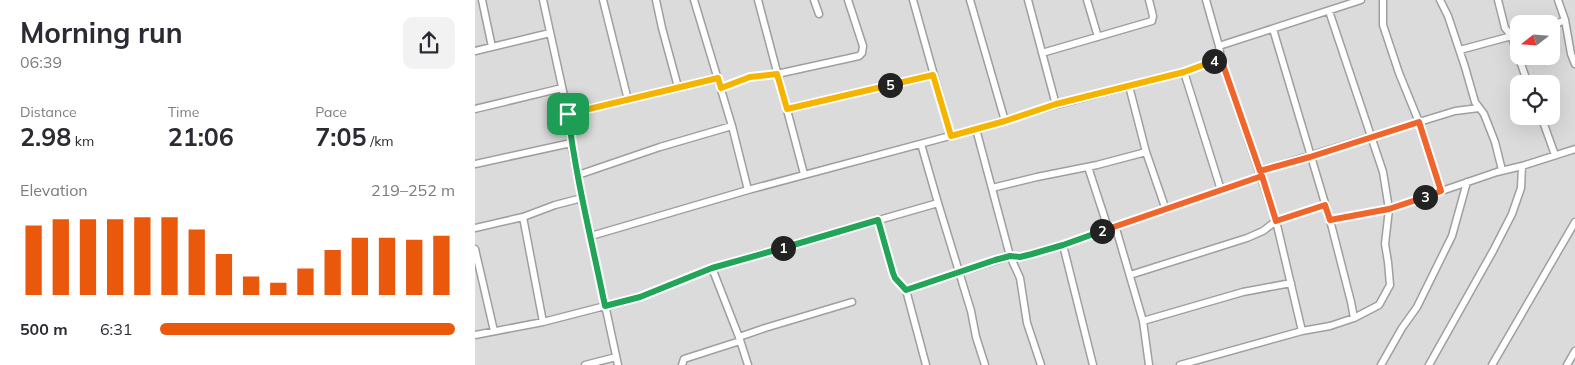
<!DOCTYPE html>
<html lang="en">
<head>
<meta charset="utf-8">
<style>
  :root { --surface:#fff; --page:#f2f2f3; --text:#2b2b33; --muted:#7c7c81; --accent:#ea580c }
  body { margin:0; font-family:Mulish,sans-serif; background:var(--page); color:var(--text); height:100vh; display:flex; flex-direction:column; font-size:19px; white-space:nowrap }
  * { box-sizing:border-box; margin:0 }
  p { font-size:16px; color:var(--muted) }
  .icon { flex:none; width:28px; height:28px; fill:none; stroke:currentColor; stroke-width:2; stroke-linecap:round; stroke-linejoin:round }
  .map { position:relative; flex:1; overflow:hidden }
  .panel { display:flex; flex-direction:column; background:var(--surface); width:475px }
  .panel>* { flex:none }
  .needle { width:32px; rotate:253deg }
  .controls { position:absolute; left:1035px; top:15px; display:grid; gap:10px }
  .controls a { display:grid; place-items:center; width:50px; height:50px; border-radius:10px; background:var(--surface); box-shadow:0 5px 20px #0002; font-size:25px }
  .pin { position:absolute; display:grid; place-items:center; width:42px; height:42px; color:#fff; margin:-21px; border-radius:10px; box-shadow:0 2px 8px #0006 }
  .km { position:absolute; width:25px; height:25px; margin:-12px; border-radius:50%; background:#222; color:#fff; font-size:14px; line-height:25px; text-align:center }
  .round { display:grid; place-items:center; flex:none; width:52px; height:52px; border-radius:10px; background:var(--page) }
  .summary { display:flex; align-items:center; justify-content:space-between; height:85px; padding:0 20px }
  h1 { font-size:28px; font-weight:700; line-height:38px }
  .stats { display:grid; grid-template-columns:repeat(3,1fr); gap:8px; height:85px; padding:5px 20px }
  .stats div { display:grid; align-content:center }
  .stats b { font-size:25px; font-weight:700 }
  .stats small { font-size:14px; font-weight:400 }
  .stats p { font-size:14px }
  .chart { height:140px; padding:10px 20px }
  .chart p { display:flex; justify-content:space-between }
  .chart svg { width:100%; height:90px; margin-top:5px; stroke:var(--accent); stroke-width:6 }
  ul { padding:0 20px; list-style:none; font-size:16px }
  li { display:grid; grid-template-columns:80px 60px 1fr; align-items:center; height:38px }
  li i { height:12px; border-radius:6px; background:var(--accent) }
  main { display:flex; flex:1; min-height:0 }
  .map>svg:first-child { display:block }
  .residential { fill:#dcdbdb; fill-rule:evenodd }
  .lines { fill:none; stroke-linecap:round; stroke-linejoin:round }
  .minor-casing { stroke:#9f9f9f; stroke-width:9 }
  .minor { stroke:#fff; stroke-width:6 }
  .split-1-casing { stroke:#fff; stroke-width:10 }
  .split-2-casing { stroke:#fff; stroke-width:10 }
  .split-3-casing { stroke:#fff; stroke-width:10 }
  .split-4-casing { stroke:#fff; stroke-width:10 }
  .split-5-casing { stroke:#fff; stroke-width:10 }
  .split-6-casing { stroke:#fff; stroke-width:10 }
  .split-1 { stroke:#22a559; stroke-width:6 }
  .split-2 { stroke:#22a559; stroke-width:6 }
  .split-3 { stroke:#f0652b; stroke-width:6 }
  .split-4 { stroke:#f0652b; stroke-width:6 }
  .split-5 { stroke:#f5b400; stroke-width:6 }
  .split-6 { stroke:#f5b400; stroke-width:6 }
</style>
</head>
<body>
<main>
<section class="panel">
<div class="summary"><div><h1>Morning run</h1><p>06:39</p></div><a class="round"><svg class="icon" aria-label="share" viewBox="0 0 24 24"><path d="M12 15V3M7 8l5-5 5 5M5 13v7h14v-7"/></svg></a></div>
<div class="stats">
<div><p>Distance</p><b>2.98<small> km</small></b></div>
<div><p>Time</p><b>21:06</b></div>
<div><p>Pace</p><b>7:05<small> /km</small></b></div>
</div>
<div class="chart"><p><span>Elevation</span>219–252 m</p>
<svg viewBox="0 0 160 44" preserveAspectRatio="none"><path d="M5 44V10M15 44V7M25 44V7M35 44V7M45 44V6M55 44V6M65 44V12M75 44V24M85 44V35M95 44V38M105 44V31M115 44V22M125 44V16M135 44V16M145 44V17M155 44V15"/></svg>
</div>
<ul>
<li><b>500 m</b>6:31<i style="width:100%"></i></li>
</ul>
</section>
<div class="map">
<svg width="1100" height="365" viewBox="0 0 1100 365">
  <rect width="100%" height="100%" fill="#eeede5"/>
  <path class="residential" d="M0,0H1100V365H0ZM1044,24H1076V56H1044ZM1044,84H1076V116H1044Z"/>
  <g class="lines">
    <g class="minor-casing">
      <path id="minor" d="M7,0L17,47
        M68,0L93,114L96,143L107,198L143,365
        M128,0L153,100
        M181,0L187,28L203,87
        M219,0L257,126L273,190
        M283,0L329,174
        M339,0L344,14
        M438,0L476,136
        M495,0L530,121
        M553,0L581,105
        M612,0L623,37
        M731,0L744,46L746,59L801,221L827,331
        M908,0V25L924,73L946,127L966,191
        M965,0L973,16L990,67L1000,102L1009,114L1020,142L1027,170
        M1023,0L1030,28L1036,35L1053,84
        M1083,0L1090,20L1096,54L1100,64
        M1076,26L1090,20
        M798,29L855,220L876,302L879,318
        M744,46L886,0
        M985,50L1044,34
        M0,51L75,33
        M567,53L677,21L678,16L674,0
        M709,72L746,190
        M654,86L671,152L691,210
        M246,88L275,77L302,74L384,56L387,53L388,46L373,0
        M0,109L87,88
        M312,109L458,75
        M93,114L243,78
        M1066,116L1080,155
        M501,129L535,256L545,278L552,323L566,365
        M446,144L463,203L496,311L501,337L510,365
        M0,164L96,143
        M613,167L633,228L642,232L668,321L674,365
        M785,171L980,111L1004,108
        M103,175L185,147L257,126
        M517,188L562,177L622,165L671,152
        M48,217L68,322
        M403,220L418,273L420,278L431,290L451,365
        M855,220L914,209L1022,172L1047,166L1100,149
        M0,228L48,217L80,205L107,198
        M116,236L273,190L501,129L581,105L709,72L746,59
        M588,245L618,365
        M0,249L19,331
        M237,268L264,337L273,365
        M655,275L772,238L788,231L801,221L850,205
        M431,290L535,256L545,257L588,245L787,176
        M668,321L768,292L816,283
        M0,335L68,322L165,297L237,268L463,203
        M264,337L290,328L377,302
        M110,365L141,357
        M207,365L209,359L265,341
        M705,365L827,331L855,326L879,318L904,305L915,285L913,262L910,244L914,209L908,172L854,11
        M906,365L927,328L942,307L977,236L992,182
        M954,365L1018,251L1037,214L1046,188L1047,166
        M1017,365L1100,222
        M1092,365L1100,351"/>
    </g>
    <use href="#minor" class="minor"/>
  </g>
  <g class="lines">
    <g class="split-1-casing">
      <path id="split-1" d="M93,114C101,179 117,242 130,306L165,297L237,268L308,248"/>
    </g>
    <g class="split-2-casing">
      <path id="split-2" d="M308,248L403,220L418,273L420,278L431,290L520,260L535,256L545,257L557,254L588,245L627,231"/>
    </g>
    <g class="split-3-casing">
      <path id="split-3" d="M627,231L787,176L801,221L850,205L855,220L914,209L950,197"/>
    </g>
    <g class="split-4-casing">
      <path id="split-4" d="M739,61L746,59L785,171L835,157L944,122L966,191L950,197"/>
    </g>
    <g class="split-5-casing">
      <path id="split-5" d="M415,85L458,75L476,136L530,121L581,104L709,72L739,61"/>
    </g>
    <g class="split-6-casing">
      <path id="split-6" d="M93,114L243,78L246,88L275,77L302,74L312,109L415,85"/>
    </g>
    <use href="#split-1" class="split-1"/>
    <use href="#split-2" class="split-2"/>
    <use href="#split-3" class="split-3"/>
    <use href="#split-4" class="split-4"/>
    <use href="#split-5" class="split-5"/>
    <use href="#split-6" class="split-6"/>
  </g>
</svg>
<div class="controls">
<a><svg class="needle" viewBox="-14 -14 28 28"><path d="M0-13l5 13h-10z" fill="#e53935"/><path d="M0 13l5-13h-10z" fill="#7c7c81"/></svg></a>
<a><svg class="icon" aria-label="locate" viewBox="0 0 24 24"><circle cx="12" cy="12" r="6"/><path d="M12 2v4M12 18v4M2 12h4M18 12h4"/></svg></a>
</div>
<div class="pin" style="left:93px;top:114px;background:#1e9e55"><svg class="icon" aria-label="arrive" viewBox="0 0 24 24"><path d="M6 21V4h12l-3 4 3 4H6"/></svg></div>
<b class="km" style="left:308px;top:248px">1</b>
<b class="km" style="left:627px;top:231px">2</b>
<b class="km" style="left:950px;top:197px">3</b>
<b class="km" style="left:739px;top:61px">4</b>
<b class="km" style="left:415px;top:85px">5</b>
</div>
</main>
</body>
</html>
